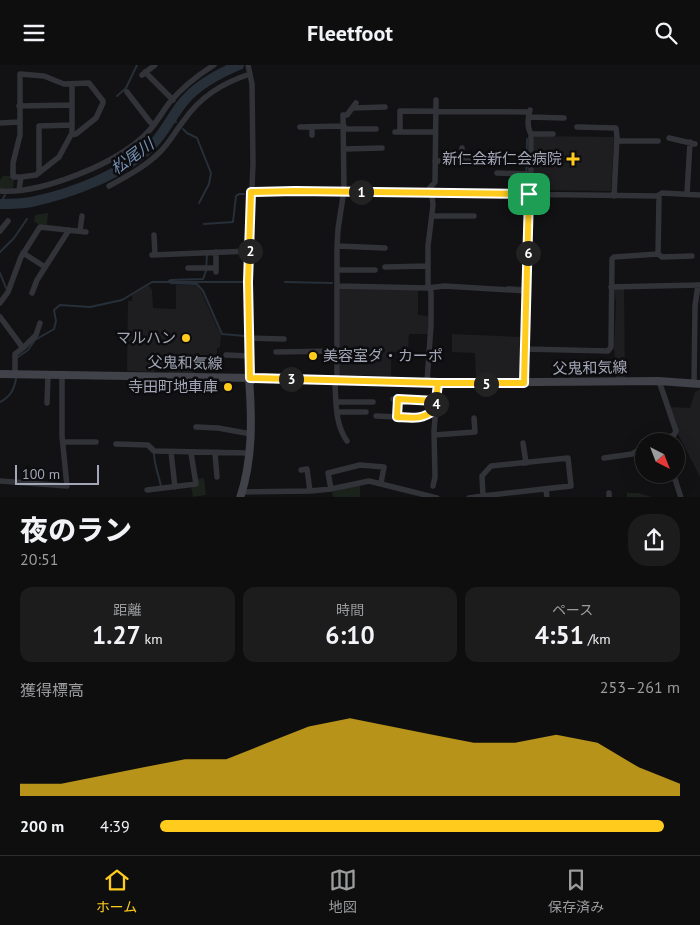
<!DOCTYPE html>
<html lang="ja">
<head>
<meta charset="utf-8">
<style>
  :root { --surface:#0e0e0f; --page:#1c1c1d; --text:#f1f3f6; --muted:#9b9c9e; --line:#2e2e2f; --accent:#ffcc1e }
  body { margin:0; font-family:"PT Sans","Noto Sans JP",sans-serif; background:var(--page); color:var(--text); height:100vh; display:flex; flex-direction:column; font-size:19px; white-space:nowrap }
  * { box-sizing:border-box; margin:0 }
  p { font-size:16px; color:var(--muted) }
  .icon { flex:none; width:28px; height:28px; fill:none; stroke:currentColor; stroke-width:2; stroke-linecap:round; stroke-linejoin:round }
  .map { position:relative; height:432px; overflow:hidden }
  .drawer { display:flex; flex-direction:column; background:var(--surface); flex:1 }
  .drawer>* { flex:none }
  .needle { width:32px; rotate:138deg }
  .tools { position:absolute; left:635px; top:368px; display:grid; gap:10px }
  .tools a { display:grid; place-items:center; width:50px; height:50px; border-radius:50%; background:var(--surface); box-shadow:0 5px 20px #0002,0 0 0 1px var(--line); font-size:25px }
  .scale { position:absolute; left:15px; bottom:12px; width:84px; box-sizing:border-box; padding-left:5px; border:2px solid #a2a6b6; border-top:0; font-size:14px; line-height:18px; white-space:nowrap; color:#a2a6b6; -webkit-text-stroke:4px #0d0d0f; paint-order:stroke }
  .pin { position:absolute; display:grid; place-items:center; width:42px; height:42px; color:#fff; margin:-21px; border-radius:10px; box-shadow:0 2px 8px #0006 }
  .km { position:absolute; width:25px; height:25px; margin:-12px; border-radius:50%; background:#222; color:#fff; font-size:14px; line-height:25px; text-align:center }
  .round { display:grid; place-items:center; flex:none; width:52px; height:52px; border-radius:20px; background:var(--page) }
  .head { display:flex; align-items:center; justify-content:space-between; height:85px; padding:0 20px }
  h1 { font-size:28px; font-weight:800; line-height:38px }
  .figures { display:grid; grid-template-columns:repeat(3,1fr); gap:8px; height:85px; padding:5px 20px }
  .figures div { display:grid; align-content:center; border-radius:12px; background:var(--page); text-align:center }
  .figures b { font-size:25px; font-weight:800 }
  .figures small { font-size:14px; font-weight:400 }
  .figures p { font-size:14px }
  .chart { height:140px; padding:10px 20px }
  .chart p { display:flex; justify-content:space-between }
  .chart svg { width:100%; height:90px; margin-top:5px; fill:var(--accent); opacity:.7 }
  ul { padding:0 20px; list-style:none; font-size:16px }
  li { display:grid; grid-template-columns:80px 60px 1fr; align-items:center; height:38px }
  li i { height:12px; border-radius:6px; background:var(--accent) }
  header { display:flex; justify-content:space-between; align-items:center; height:65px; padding:0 20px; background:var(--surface); font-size:22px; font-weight:800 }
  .dock { display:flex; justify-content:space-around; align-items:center; height:70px; border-top:1px solid var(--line); background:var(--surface); font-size:14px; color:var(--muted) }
  .dock a { display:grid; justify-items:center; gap:2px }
  .dock .current { color:var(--accent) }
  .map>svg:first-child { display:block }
  .built { fill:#1e1e21 }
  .green { fill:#1a221b }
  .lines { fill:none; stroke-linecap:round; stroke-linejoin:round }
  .stream { stroke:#272f38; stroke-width:2 }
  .river { stroke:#272f38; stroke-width:10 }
  .street { stroke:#323339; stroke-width:5.5 }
  .secondary { stroke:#404149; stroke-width:8 }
  .route-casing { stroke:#fff; stroke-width:10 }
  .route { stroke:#ffcc1e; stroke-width:6 }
  .poi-dot { fill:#ffcc1e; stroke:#0d0d0f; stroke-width:2 }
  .labels { text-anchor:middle; stroke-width:5; stroke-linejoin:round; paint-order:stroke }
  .poi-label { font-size:15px; fill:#a2a6b6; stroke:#0d0d0f; text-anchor:end }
  .street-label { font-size:15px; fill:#a2a6b6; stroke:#0d0d0f }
  .water-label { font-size:16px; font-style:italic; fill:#7590b4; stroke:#0d0d0f }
</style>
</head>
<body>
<header><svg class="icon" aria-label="menu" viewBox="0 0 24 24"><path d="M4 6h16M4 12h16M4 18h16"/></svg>Fleetfoot<svg class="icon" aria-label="search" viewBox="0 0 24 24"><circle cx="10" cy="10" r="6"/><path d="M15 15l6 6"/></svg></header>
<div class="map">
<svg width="700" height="433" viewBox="0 0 700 433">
  <rect width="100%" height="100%" fill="#121214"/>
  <path class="built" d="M536,71L614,72L611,126L533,125L534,73Z
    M148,220L152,225L153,243L176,244V220H196L199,222L221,270L220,282L217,283V300L195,301V309L169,308V300L154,299V307L127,306L128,236H132V230Z
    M340,222L418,224V250L430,251L429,269H409L408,286L391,287V311L342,310L340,308Z
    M614,223H624L625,313H616L614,282L616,237Z
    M452,269L522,272L521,313L519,314L476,315L475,288L452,287Z
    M700,324V412L678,369L669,342L690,343L695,327Z"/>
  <path class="green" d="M3,111H10V115H14L13,123L0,124V115Z
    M48,148L47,160L38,159L34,156L35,150Z
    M204,413L206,430L193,432L191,422L198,421V414Z
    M360,420V432H333L332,427Z
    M627,428H638L652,432H627Z"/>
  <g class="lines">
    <path class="stream" d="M117,31L126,23L137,0
      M172,53L176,57
      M183,64L187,68L197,73L211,108L209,119L199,138
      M247,126L249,125
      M520,127L526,123L527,74
      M0,139L5,130
      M204,159L233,157L236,131L239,129H244
      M0,187L14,173L27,154
      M525,193V134
      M0,208L6,223
      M169,216L171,218L197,219L203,226L222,269L245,271
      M169,216L171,215L203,214L206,206L207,189
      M285,217L332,218
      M507,222L522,223L524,201
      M18,292L28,285L35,275L54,264L56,256L54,245L60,240L90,242L122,235L152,217H246
      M0,337C10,332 14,325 16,314
      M154,388C154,400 159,410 161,422"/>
    <path class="river" d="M0,139C10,139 21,139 31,137C70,129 125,109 153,79C166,66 173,48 185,35C198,20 220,8 239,0"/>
    <path class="street" d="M248,0L252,19L253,99L248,217L249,313
      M145,7L173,35
      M142,10L155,0
      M127,27L150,57L154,60
      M72,40V19
      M19,41L72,40V68L59,92L36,110L21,112
      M352,43L385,42
      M529,52L564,53
      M0,58L19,57
      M300,62L344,61
      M312,62V70
      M577,62L616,63L617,72L614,131
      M344,64H376
      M395,67H435
      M400,67V46L529,47
      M531,69H553
      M669,73L695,79
      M617,76H658
      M344,84L382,83
      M435,96H469
      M462,96V83
      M39,108V61L72,60
      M497,108L531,109
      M109,121C127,111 145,102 160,87C170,77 176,65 185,54C201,31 225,17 250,9
      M19,125L21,112H13V98L20,70V9L44,11L64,19L89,18L103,36V38L96,53L76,69L71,70
      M0,126C41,129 119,98 147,68C156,59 162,47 170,37C182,23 198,10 214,0
      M251,127L295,126L657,131L662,128L700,130
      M687,129L690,77
      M432,151H474
      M0,166L8,156
      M80,166L82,151
      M154,170L155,190
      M337,181L385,183
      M216,187V207
      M23,188L45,202
      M658,189L662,192L692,191
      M152,190L250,186
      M385,202L428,201
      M188,203H216
      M337,205H375
      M337,221L428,223L444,221L527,226
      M611,222L700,220
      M32,228L37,215L69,165
      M0,238L8,227L21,192L40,162L86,167
      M0,252L23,283L15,289V309
      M248,273L284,274
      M23,283L36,270L40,258
      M525,284L608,286L611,282L612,194L614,192L658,189L659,133L657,131
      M276,287L337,286
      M226,290L249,291
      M427,317L431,260V227L428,220V181L433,140L432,131L428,125L435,117L436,35
      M524,318L529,129L531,114V69C527,62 528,52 530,45
      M694,319L695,241L698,220
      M393,334L436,335
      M336,337H373
      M47,338L48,310
      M337,347H366
      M376,351L421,353L435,345
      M397,352V334
      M196,362L218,363L251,369
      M434,370L475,367L474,353
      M347,376C335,359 336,338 335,317L337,315V183L338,164L344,125L343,50H347L356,38
      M657,376L674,370L676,366L659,316
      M63,377H96
      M523,378L526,398
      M116,379L148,380L154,386L249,388
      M171,387L175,422
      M215,388L217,412
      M604,393L632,389L644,382
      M301,405L307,404L310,426
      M675,414L681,433
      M0,416L67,421L62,371V310
      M433,421L435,412L434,366L438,318
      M331,424L328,408L360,400L384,402L381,418
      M546,424L547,433
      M147,425L196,419L191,388
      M242,427L310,426L331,424L369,416L437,433
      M609,428V433
      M469,433C503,428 537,425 571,421L568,393L491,401L482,411L483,431L484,433"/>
    <path class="secondary" d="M0,309L255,313L438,318L659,316L700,319
      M240,433C253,395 252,352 249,313"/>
  </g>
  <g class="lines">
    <g class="route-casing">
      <path id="route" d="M529,129L295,126L251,127L248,217L250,313L438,318L435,345C421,355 413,353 397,352L398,334L436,336L438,318H524L529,129"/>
    </g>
    <use href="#route" class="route"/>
  </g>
  <g class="poi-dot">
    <path d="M570.5 86.5h5v5h5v5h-5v5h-5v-5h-5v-5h5z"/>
    <circle cx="186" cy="273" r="5"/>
    <circle cx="313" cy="291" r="5"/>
    <circle cx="228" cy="322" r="5"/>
  </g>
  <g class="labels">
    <g class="poi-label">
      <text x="562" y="99">新仁会新仁会病院</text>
      <text x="176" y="278">マルハン</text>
      <text x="323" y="296" text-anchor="start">美容室ダ・カーポ</text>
      <text x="218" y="327">寺田町地車庫</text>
    </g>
    <g class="street-label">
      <text transform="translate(185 298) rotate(1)" y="5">父鬼和気線</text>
      <text transform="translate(590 303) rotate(-1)" y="5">父鬼和気線</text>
    </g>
    <g class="water-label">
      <text transform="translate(132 91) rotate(-36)" y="6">松尾川</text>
    </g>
  </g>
</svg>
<div class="tools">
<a><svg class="needle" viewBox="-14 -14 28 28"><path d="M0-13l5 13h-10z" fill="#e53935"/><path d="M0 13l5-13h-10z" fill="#9b9c9e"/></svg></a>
</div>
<div class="scale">100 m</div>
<div class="pin" style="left:529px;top:129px;background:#1e9e55"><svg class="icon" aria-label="arrive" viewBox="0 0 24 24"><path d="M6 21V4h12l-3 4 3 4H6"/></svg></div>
<b class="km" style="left:361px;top:127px">1</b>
<b class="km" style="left:250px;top:186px">2</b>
<b class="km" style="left:291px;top:314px">3</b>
<b class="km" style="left:436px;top:339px">4</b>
<b class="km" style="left:486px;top:319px">5</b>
<b class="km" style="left:528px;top:188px">6</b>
</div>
<section class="drawer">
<div class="head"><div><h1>夜のラン</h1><p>20:51</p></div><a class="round"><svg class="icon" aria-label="share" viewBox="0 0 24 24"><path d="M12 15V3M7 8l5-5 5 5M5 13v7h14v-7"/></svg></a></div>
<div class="figures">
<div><p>距離</p><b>1.27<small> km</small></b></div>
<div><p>時間</p><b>6:10</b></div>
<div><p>ペース</p><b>4:51<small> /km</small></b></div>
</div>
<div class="chart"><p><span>獲得標高</span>253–261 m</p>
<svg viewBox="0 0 160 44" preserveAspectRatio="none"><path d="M0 44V38L10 38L20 34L30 30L40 26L50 26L60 18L70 10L80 6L90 10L100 14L110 18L120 18L130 14L140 18L150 30L160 38V44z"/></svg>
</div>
<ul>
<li><b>200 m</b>4:39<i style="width:97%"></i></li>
</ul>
</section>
<nav class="dock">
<a class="current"><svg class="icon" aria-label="home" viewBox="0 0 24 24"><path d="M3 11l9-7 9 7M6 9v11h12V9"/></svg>ホーム</a>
<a><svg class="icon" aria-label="map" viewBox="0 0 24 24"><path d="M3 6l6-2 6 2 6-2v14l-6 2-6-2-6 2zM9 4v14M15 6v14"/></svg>地図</a>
<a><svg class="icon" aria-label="saved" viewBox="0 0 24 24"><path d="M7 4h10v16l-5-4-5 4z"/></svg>保存済み</a>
</nav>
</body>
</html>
